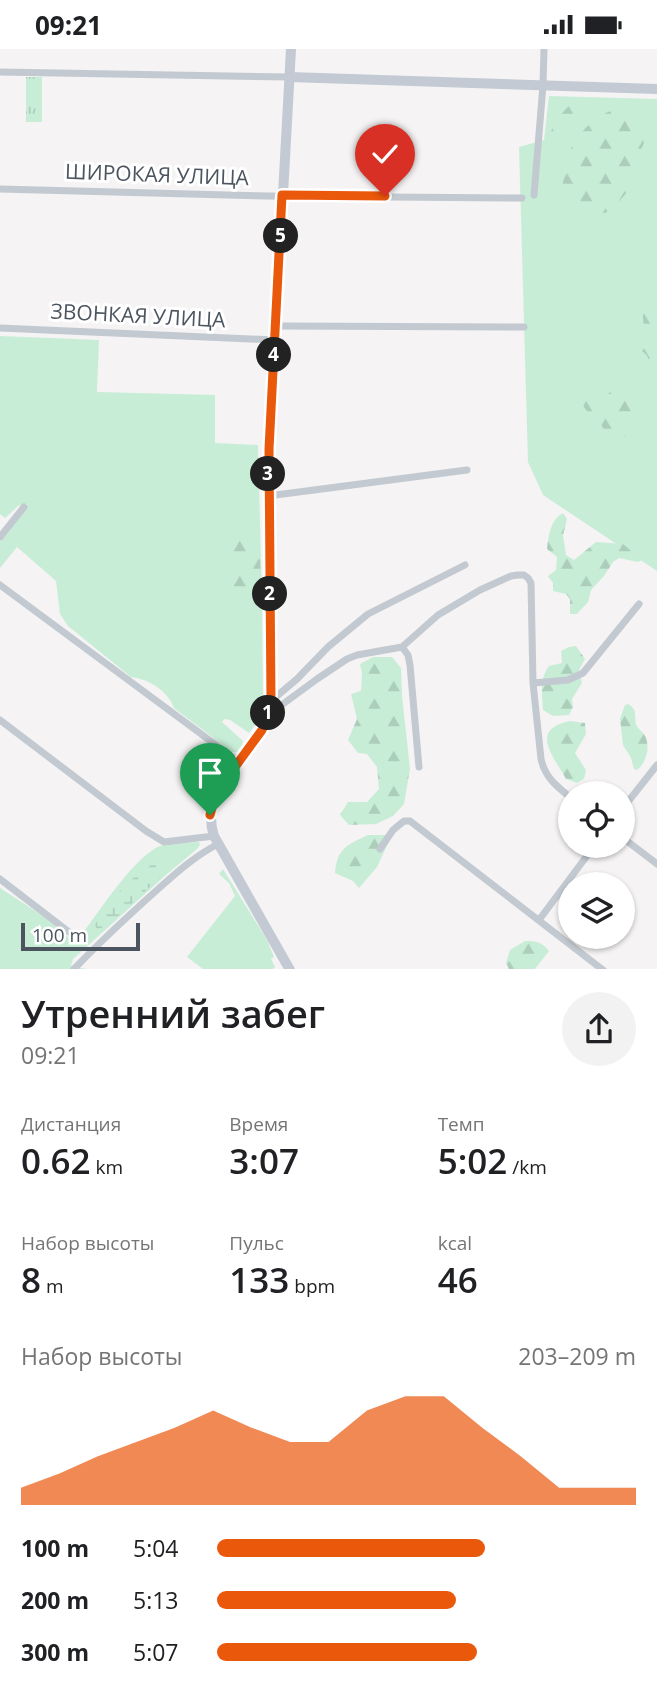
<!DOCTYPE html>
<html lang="ru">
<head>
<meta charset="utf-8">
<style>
  :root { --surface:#fff; --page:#f2f2f2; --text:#202124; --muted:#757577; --accent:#ea580c }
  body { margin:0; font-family:"Open Sans",sans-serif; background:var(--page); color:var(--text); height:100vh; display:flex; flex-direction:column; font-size:26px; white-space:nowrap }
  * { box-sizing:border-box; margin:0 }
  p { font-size:23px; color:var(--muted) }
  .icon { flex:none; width:38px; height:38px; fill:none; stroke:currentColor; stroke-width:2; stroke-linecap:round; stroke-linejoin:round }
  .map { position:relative; height:920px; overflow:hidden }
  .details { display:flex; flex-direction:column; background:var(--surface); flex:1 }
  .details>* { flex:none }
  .controls { position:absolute; left:558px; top:732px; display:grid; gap:14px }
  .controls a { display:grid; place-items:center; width:77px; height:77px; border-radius:50%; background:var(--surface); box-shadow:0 2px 5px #0004; font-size:35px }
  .scale { position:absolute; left:21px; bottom:18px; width:119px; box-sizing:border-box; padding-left:7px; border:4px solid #4c555f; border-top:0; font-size:19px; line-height:24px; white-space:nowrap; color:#4c555f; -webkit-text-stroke:5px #fff; paint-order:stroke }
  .pin { position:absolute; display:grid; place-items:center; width:60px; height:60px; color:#fff; margin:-72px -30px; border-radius:50% 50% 50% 0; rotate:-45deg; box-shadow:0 0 7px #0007 }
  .pin .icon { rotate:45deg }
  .km { position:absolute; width:35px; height:35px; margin:-18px; border-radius:50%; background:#222; color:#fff; font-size:19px; line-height:35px; text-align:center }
  .round { display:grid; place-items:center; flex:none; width:74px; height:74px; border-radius:37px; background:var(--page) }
  .summary { display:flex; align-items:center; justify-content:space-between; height:119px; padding:0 21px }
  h1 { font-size:38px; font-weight:600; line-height:52px }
  .stats { display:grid; grid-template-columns:repeat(3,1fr); gap:10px; height:119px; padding:7px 21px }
  .stats div { display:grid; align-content:center }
  .stats b { font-size:35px; font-weight:600 }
  .stats small { font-size:19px; font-weight:400 }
  .stats p { font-size:19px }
  .chart { height:196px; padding:14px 21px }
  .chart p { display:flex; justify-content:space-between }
  .chart svg { width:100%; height:126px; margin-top:7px; fill:var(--accent); opacity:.7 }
  ul { padding:0 21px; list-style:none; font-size:23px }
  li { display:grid; grid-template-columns:112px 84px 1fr; align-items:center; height:52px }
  li i { height:18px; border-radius:9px; background:var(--accent) }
  .status { display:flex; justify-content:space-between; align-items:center; height:49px; padding:0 35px; background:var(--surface); direction:ltr }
  .status svg { height:19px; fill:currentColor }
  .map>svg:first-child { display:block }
  .grass { fill:#c7edd7 }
  .forest { fill:url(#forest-firs) }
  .wetland { fill:url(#wetland-marsh) }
  .park { fill:url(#park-tufts) }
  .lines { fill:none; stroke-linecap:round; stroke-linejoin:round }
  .street { stroke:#c2c9d0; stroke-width:7 }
  .secondary { stroke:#c3cad4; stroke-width:10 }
  .route-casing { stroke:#fff; stroke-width:14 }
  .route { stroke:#ea580c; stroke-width:9 }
  .labels { text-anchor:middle; stroke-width:6; stroke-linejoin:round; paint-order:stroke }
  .street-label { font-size:21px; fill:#4c555f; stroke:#fff }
</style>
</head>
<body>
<div class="status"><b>09:21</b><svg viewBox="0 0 49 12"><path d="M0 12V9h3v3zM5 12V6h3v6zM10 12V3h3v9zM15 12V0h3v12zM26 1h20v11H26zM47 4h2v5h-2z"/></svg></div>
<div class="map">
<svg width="657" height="921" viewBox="0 0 657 921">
  <defs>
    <pattern id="forest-firs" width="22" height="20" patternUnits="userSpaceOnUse" patternTransform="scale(1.75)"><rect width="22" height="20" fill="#c7edd7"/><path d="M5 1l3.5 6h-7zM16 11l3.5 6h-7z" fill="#adcdbb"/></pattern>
    <pattern id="wetland-marsh" width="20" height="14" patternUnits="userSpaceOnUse" patternTransform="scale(1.75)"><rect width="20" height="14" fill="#c7edd7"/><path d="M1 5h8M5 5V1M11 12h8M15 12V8" fill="none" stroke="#adcdbb"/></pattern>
    <pattern id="park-tufts" width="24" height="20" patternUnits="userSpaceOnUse" patternTransform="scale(1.75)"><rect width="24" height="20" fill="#c7edd7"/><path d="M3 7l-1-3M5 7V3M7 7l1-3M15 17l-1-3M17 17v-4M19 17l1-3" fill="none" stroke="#adcdbb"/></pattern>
  </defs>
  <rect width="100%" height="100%" fill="#f5f3f3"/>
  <path class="grass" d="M549,47L657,50V522L543,446L528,413L519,98L544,91Z
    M0,287L99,291L97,343L215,346V394L258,396L262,554L263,649C261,663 258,673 249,684L230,671L224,670L222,673L243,692L242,696L237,703H232L174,659C168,642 149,630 131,628L68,577L60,565L56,532L17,498L0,519V493L27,458V455L18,457L5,469L0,465Z
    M199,793L200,796L197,800L167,825L73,910L71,917L86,920H0V839L46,869L72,891L77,890L83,884C100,861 135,807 160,797C172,793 187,794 199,793Z
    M223,820L267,891L274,908L271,910L275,918L273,920H203L187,908L235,847L229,834L219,825Z"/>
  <path class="forest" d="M575,53L581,57L579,70L574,75L567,87L555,93L548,88C555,75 562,60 575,53Z
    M611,62L625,63L640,81L644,94L637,109L634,132L631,139L611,161L605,164L598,163L564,152C559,140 564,132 566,120C567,115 567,109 569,104C575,87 595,67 611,62Z
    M657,235V353C645,342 654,323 648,309C645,301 636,301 632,294L634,288L644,280C644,271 639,251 643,245C646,241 653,239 657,235Z
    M619,339C624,339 626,339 629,342C635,348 636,379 631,385C626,390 615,389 610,387C605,384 603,378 600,374C593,366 585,364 582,353L586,348L607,345Z
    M563,464L567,470L563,486L566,506L574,511L596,493L623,495L642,511L638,513L619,509L613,513L604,527L591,541L588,553L577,565H570V550L566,545L553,542V534L548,527L556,521L557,508L547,500C549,486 550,471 563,464Z
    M240,478H248L255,488L260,509L261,531L258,546L249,553L240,551C233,536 218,500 230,485C233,482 237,481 240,478Z
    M576,597L585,610L579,621L582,634L572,650L573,658L569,666L553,667L543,661C542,645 539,631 549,617L562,614L561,602L569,598Z
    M373,608H392L401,619L402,647L410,720L404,755L393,767L376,775L349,776L340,766L348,753H367L379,740L377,718L367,705L358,704L348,691L357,670L351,645L361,642L362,624L360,615Z
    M628,655C638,661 634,665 636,675C638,681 644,683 646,689C650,700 646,714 637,721L634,720L631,709L623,696L620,670L625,656Z
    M570,672L585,674L586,685L575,704L586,721L584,730L577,734L566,730C553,706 529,681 570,672Z
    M368,786H392L377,818L359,839L353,832L335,824C337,799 347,796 368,786Z
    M525,892C537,892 542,893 549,902L535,920H509L506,914L510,901Z"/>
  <path class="wetland" d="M155,814H161L165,819L161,828L118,867L101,879L97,880L95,876C106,854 133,825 155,814Z"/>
  <path class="park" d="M26,28H42V73H26Z"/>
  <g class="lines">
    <path class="street" d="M0,23L289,28
      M0,140L268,147L522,149
      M534,146L543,36L544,0
      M276,277L524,278
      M0,279L275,291
      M268,447L467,421
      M0,488L24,458
      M0,536L239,713
      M402,598L408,606L410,616L419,718
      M533,634L568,631L583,624L639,555
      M271,652L297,630L328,598L368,565L465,516
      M267,670L283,655L317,630L347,610L357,606L402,598L438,566L480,541L511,527L518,526H524L528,529L531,534L533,634L541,710C545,728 556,737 570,748
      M0,671L146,782L164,793L214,787
      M623,759L657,716
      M623,789L657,815
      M380,800L393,781L404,772H410L603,921
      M0,830L69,883
      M539,871L595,796
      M74,920C101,892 129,866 157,841C177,823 195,807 218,795"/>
    <path class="secondary" d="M289,28L657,40
      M290,921L214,787C209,772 210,759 216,744L262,681L267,670L271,652L269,400L291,0"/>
  </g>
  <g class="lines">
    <g class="route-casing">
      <path id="route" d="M210,766L216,744L262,681L267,670L271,652L269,400L282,146L385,147"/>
    </g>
    <use href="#route" class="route"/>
  </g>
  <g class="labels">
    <g class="street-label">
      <text transform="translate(157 126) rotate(2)" y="7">ШИРОКАЯ УЛИЦА</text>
      <text transform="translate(138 267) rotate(3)" y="7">ЗВОНКАЯ УЛИЦА</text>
    </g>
  </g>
</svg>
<div class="controls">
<a><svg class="icon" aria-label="locate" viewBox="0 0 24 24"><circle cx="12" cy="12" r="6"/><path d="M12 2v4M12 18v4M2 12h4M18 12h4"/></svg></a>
<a><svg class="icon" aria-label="layers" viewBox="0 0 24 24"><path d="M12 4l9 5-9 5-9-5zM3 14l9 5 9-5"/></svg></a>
</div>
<div class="scale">100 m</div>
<div class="pin" style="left:210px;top:766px;background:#1e9e55"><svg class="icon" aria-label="arrive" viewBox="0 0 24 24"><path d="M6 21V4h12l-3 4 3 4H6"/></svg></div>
<div class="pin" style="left:385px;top:147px;background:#d93025"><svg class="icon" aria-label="check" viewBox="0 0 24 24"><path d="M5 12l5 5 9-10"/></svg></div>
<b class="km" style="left:268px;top:664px">1</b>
<b class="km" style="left:270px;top:545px">2</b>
<b class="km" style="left:268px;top:425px">3</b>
<b class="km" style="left:274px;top:306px">4</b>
<b class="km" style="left:281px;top:187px">5</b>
</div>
<section class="details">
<div class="summary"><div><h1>Утренний забег</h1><p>09:21</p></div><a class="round"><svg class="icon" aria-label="share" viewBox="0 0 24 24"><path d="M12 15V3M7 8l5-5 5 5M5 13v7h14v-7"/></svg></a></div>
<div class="stats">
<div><p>Дистанция</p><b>0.62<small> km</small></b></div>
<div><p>Время</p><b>3:07</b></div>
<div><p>Темп</p><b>5:02<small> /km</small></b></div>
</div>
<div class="stats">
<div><p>Набор высоты</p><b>8<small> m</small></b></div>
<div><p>Пульс</p><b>133<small> bpm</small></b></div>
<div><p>kcal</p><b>46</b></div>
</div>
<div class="chart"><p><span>Набор высоты</span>203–209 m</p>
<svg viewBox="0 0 160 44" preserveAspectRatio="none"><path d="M0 44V38L10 33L20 27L30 22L40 17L50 11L60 17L70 22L80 22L90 11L100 6L110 6L120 17L130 27L140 38L150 38L160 38V44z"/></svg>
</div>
<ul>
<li><b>100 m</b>5:04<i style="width:64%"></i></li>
<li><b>200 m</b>5:13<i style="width:57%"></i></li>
<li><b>300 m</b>5:07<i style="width:62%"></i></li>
</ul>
</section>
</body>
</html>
